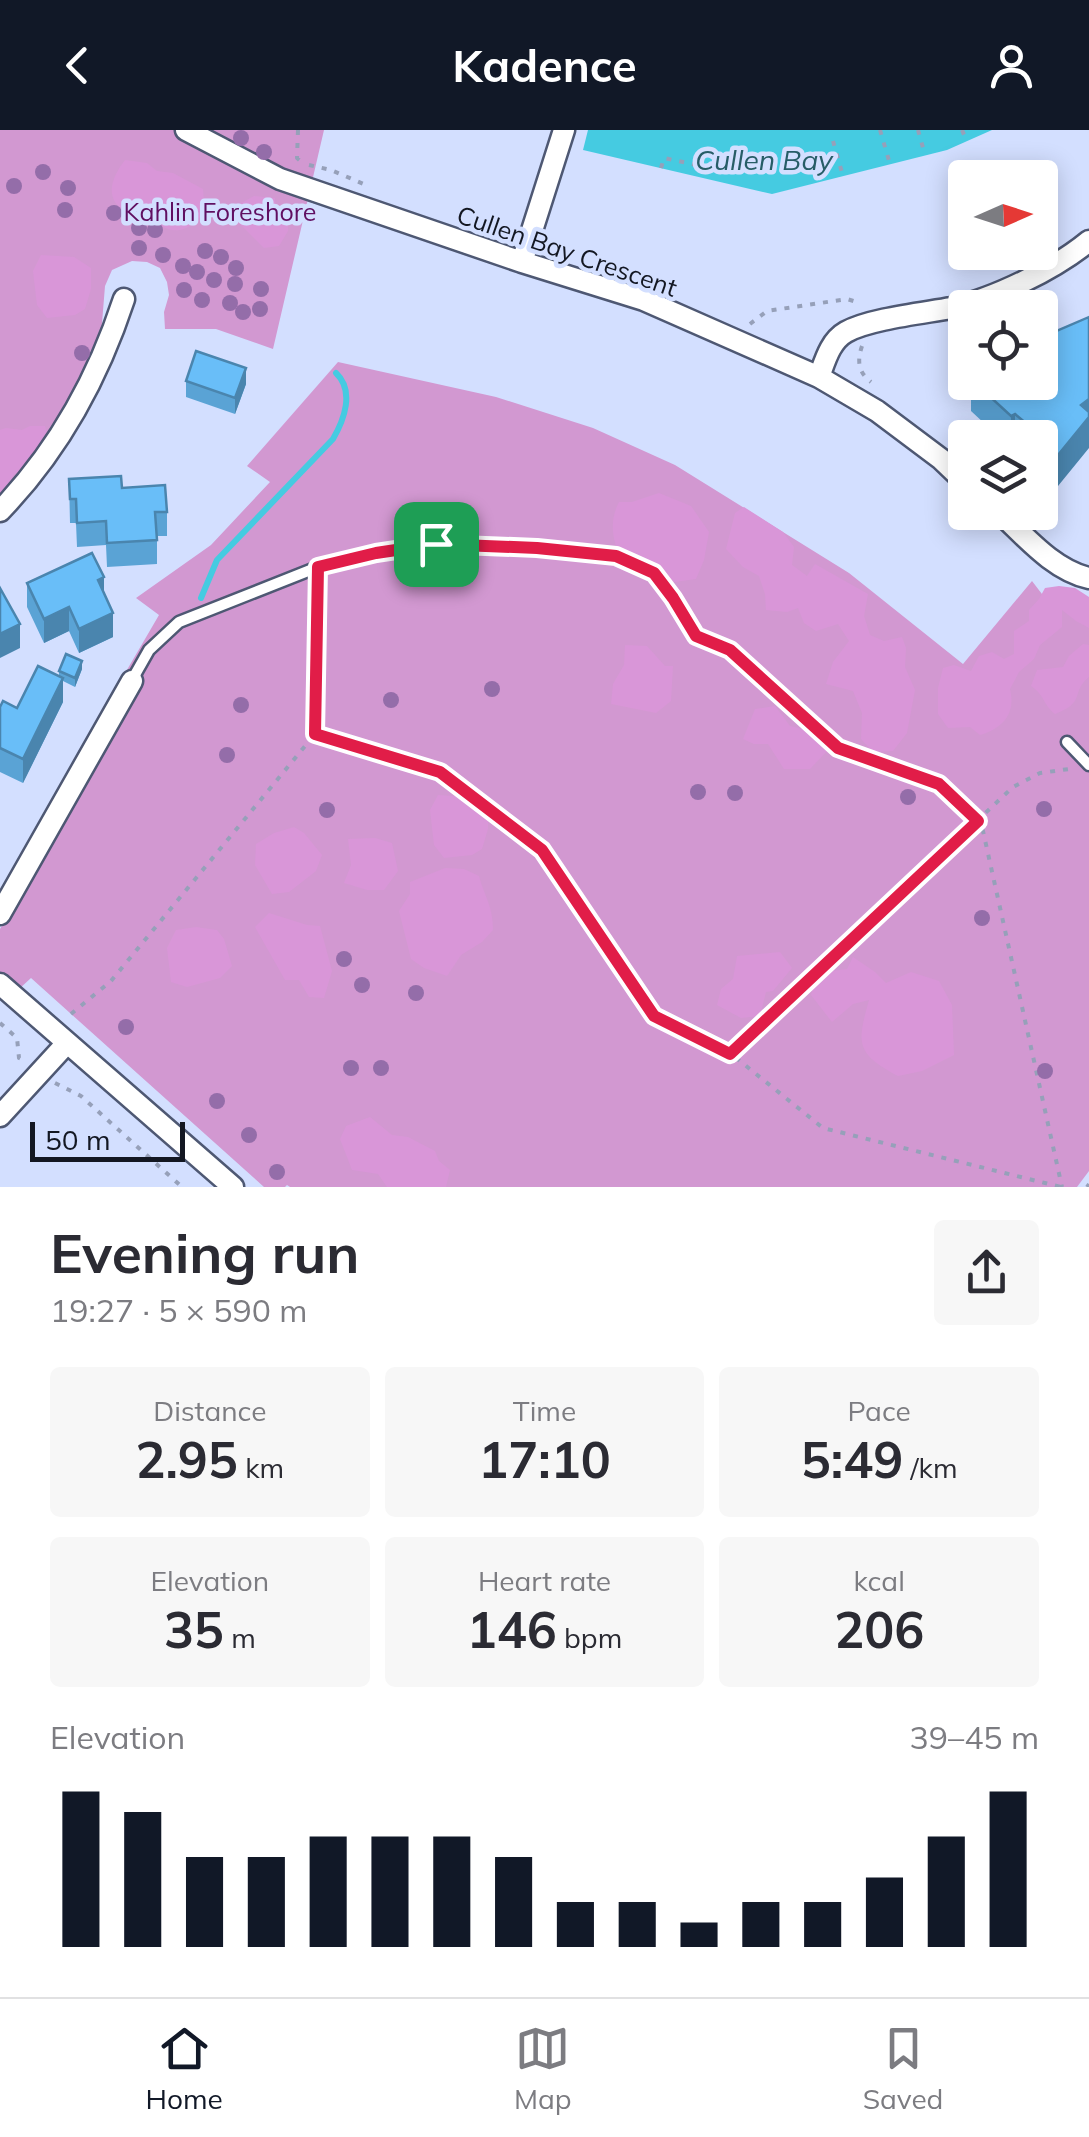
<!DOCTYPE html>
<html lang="en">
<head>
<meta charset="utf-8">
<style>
  :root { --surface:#fff; --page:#f7f7f7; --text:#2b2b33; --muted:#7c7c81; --line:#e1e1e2; --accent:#111827 }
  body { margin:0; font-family:Mulish,sans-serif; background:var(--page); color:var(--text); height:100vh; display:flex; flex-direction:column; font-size:38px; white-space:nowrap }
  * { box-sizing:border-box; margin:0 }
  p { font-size:32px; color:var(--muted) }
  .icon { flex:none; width:55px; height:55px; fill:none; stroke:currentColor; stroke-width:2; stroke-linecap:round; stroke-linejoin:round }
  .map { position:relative; height:1057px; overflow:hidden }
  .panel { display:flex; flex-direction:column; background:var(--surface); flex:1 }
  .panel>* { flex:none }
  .needle { width:65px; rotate:87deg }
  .tools { position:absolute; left:948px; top:30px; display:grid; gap:20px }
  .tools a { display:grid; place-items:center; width:110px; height:110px; border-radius:10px; background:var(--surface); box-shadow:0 5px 25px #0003; font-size:50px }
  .scale { position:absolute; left:30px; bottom:25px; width:155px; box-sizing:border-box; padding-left:10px; border:5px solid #131722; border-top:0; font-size:28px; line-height:35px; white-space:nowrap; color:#131722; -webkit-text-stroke:8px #d3dfff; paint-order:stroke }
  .pin { position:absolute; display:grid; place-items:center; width:85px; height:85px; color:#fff; margin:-42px; border-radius:20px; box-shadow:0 5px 15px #0006 }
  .round { display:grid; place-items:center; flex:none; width:105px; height:105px; border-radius:10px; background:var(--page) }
  .summary { display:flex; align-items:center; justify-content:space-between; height:170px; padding:0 50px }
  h1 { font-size:55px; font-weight:700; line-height:75px }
  .stats { display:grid; grid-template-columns:repeat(3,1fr); gap:15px; height:170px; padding:10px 50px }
  .stats div { display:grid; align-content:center; border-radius:10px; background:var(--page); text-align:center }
  .stats b { font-size:50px; font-weight:700 }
  .stats small { font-size:28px; font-weight:400 }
  .stats p { font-size:28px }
  .chart { height:280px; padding:20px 50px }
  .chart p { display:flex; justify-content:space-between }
  .chart svg { width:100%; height:180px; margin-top:10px; stroke:var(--accent); stroke-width:6 }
  header { display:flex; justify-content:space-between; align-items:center; height:130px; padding:0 50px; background:var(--accent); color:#fff; font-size:45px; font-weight:700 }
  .tabs { display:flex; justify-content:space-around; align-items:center; height:140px; border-top:2px solid var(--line); background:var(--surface); font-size:28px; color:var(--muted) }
  .tabs a { display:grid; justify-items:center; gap:5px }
  .tabs .selected { color:var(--accent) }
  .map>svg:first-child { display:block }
  .green { fill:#d298d1 }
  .forest { fill:#d996d8 }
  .water { fill:#45cbe1 }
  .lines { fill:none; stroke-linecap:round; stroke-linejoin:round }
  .stream { stroke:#45cbe1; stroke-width:6 }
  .service-casing { stroke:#4e5873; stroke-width:15 }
  .minor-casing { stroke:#4e5873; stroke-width:25 }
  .path { stroke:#96a0b9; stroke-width:4; stroke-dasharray:5 8; stroke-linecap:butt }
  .service { stroke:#fff; stroke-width:10 }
  .minor { stroke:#fff; stroke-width:20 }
  .tree { fill:#946da9 }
  .wall { fill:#5aa3d5 }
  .shaded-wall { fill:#4a85ae }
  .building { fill:#69bef8; stroke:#4a85ae; stroke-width:2.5 }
  .route-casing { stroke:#fff; stroke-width:20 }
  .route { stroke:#e11d48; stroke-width:12 }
  .labels { text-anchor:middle; stroke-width:9; stroke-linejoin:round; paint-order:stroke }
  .park-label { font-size:25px; fill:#600f62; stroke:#d3dfff }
  .street-label { font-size:25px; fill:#131722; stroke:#d3dfff }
  .water-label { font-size:28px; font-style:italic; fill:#275d67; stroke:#d3dfff }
</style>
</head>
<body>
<header><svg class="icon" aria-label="back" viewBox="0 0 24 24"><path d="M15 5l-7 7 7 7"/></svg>Kadence<svg class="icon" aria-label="person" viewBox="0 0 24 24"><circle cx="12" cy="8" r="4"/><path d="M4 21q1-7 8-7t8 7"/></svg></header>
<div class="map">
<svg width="1089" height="1057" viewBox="0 0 1089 1057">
  <rect width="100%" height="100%" fill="#d3dfff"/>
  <path class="green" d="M0,0H324L273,219L216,199H165L164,182L169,165L167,152L160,138L147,132L132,131L112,140L105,156L100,218L79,261L0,375Z
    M338,232L496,267L593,298L675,335L849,443L963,534L1032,451L1045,468L1089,478V1041L1077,1057H290L287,1055L285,1057H264L31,848L19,859L0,843V799L133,567L117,557L159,485L136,468L211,415L270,352L247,336Z"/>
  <path class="forest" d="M125,30L147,33L157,41L173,43L203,59L205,82C197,90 191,98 180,100C169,102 160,95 150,91C143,87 135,86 128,83C103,70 111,48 125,30Z
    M254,66L275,68L276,82L288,91V101L279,116L264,118L239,93L236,76Z
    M41,125L74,127L91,138V159L85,179L75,185L47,188L37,175L33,141Z
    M30,296H45L48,307L41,329L13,345L9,360L0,371V300L6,298L22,300Z
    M659,363L691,376L709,402L704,430L696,449L668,453L626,442C616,418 606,397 619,372H632Z
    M744,377L783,402L794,417L792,435L807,446L815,434L868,464L864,486L870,505L884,511L902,507L906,518L905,537L915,560L907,603L893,621L873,622L861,609L862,583L853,561L826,554L833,532L849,511L838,494L816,501L804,493L798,478L787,482L766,480L765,464L759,446L743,437L726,419L735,383Z
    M1059,456L1075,458L1089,467V498L1076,491L1062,480V497L1040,515L1034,529L1019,542L1010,559C1016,584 1003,598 980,605L970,597L948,598L938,584V558L943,538L954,535L971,541L979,526L992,522L1004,529L1014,524V501L1029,491V480L1039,469L1045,458Z
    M1083,514L1089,515V547C1070,562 1087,572 1055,584C1043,575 1045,565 1031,556L1037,540L1063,537L1069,526Z
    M625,515L647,516L665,536H673L671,571L656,583L611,574L613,554L624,535Z
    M775,576L790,596L814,602L827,621L810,639H784L768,614H754L743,609L755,579Z
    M438,665L471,667L488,678V699L482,719L472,725L444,728L434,715L430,680Z
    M294,697L304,703L322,725L316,741L289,762L272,764L255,735L256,714L274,703Z
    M375,708L392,713L398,741L384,760H367L344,753L351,735L348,709Z
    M445,738L464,739L479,746C485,768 493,776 493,800L482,812L461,825L447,846L424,838L411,829L399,781L410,764V752Z
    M269,783L307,795L320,796L332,841L324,868L309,867L299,850H285L255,797Z
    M196,797L217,800L224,809L232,836L220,848L187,857L171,852L167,818L176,800Z
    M780,822L792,838L773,861L766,862L760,886L741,888L717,875L721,859L733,849L737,826Z
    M853,827L875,842L886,853L911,842L939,851L952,875L954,925L922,941L898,946C855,923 857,913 869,870L853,874L832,892L811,865L816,843L847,839Z
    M370,987L392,1005L408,1007L435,1021L439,1031L450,1040L446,1057H387L378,1044L352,1040L340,1009L346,996Z"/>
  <path class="water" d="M588,0H992L947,20L772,64L583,20Z"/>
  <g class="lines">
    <path class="stream" d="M201,468L217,430L333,309C344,290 355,261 336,243"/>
    <g class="service-casing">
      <path id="service" d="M132,550L149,520L179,492L318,437L377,423L436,414L537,418L616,426L653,443L673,468L696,506
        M1067,612L1089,635"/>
    </g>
    <g class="minor-casing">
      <path id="minor" d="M186,0L280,49L522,132L644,170L819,247L877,281L941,329L965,352
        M522,132L564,0
        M819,247C825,231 830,211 846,202C869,189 924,183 951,178C994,169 1055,139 1089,111
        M0,381C58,321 98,248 124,169
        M999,382C1025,406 1053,440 1089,448
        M0,784L132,551
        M0,854L233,1057
        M0,986L67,913"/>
    </g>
    <path class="path" d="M298,0L297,28L304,34
      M880,0L890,34
      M918,0L925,25
      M962,0L967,12
      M833,11L843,46
      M309,35L331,40L366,55
      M661,38L664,28L706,37
      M750,194L767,181L847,169L860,173
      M862,216C857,231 858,242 871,252
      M710,512L731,520L838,618L939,654L978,691L983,701L1062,1057
      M315,604L318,453
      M71,884L111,851L315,604L440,642L541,721L654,886L730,923L823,998L1061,1057
      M0,893L17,908L19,928L23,930
      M730,923L1013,657L1040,643L1069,639
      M55,953L81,966L182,1057
      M1087,1057L1089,1054"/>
    <use href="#service" class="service"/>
    <use href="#minor" class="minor"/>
  </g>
  <g class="tree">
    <circle cx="241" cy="8" r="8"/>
    <circle cx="264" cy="22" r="8"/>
    <circle cx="43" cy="42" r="8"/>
    <circle cx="14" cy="56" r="8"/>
    <circle cx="68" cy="58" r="8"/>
    <circle cx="65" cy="80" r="8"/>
    <circle cx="114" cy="83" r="8"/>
    <circle cx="139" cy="98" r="8"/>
    <circle cx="155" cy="100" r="8"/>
    <circle cx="139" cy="118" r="8"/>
    <circle cx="205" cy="121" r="8"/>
    <circle cx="163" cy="125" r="8"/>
    <circle cx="221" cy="127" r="8"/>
    <circle cx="183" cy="136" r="8"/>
    <circle cx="236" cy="138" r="8"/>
    <circle cx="197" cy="142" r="8"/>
    <circle cx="214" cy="150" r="8"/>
    <circle cx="235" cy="154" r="8"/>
    <circle cx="261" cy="159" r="8"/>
    <circle cx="184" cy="160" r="8"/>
    <circle cx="202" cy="170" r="8"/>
    <circle cx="230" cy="173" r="8"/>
    <circle cx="260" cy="179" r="8"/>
    <circle cx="243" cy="182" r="8"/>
    <circle cx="82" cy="223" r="8"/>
    <circle cx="492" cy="559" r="8"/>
    <circle cx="391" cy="570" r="8"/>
    <circle cx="241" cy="575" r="8"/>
    <circle cx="227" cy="625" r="8"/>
    <circle cx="698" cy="662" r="8"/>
    <circle cx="735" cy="663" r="8"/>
    <circle cx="908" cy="667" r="8"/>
    <circle cx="1044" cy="679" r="8"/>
    <circle cx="327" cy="680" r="8"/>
    <circle cx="982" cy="788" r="8"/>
    <circle cx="344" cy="829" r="8"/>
    <circle cx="362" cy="855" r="8"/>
    <circle cx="416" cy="863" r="8"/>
    <circle cx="126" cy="897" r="8"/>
    <circle cx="351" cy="938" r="8"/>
    <circle cx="381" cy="938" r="8"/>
    <circle cx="1045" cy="941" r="8"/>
    <circle cx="217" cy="971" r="8"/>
    <circle cx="249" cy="1005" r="8"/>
    <circle cx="277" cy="1042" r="8"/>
  </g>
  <path class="wall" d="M1089,187L1058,356L1040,343V308H1000L971,281V252H1040Z
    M186,251L246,254L235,284L186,267Z
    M69,349L122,358L167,382V406H157V434L107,437L106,415L77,417L76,393H70Z
    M27,453L104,463L113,507L79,523L69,501L44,513L27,477Z
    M82,539L75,557L63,551V572L23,653L0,642V577L17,578L59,546V541Z"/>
  <path class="shaded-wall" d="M246,238V254L235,284V268Z
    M1089,269V318L1058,356V325L1081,275Z
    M1015,284V308H1011V286Z
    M104,447V471L98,450Z
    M69,477V501L44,513V489Z
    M113,483V507L79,523V499Z
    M20,494V518L0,528V504Z
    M82,531V539L75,557V548Z
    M63,548V572L23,653V629Z"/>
  <path class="building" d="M1089,187V269L1081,275L1089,282V287L1058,325L1040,311V308H1035L1024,299L1027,294L1015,284L1011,286L974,252H1040V208Z
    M196,221L246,238L235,268L186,251Z
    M121,346L122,358L165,355L167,382H155L157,410L107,413L106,391L77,393L76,369H70L69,349Z
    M92,423L104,447L98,450L113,483L79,499L69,477L44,489L27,453Z
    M0,458L20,494L0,504Z
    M66,524L82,531L75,548L59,541Z
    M38,536L63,548L23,629L0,618V577L3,571L17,578Z"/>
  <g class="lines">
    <g class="route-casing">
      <path id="route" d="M436,414L537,418L616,426L654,443L673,468L696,506L730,520L838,618L939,654L978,691L730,924L654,886L542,720L440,642L315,604L318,437L376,423Z"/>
    </g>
    <use href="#route" class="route"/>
  </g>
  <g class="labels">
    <g class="park-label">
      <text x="220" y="91">Kahlin Foreshore</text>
    </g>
    <g class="street-label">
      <text transform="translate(567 121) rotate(19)" y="9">Cullen Bay Crescent</text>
    </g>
    <g class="water-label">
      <text x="764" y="40">Cullen Bay</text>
    </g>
  </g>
</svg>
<div class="tools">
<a><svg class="needle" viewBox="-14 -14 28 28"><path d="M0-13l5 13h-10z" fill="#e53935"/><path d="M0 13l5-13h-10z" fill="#7c7c81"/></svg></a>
<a><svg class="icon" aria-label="locate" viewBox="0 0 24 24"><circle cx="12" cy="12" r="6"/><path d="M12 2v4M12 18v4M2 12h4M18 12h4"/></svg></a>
<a><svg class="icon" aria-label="layers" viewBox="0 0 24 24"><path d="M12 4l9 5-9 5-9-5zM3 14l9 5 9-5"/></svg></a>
</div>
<div class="scale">50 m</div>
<div class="pin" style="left:436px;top:414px;background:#1e9e55"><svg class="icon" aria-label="arrive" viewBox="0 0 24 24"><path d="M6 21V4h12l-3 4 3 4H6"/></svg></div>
</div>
<section class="panel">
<div class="summary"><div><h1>Evening run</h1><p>19:27 · 5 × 590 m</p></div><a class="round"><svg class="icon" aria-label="share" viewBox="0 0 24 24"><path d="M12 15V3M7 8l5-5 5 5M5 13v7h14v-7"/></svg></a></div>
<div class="stats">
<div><p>Distance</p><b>2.95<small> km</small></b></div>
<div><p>Time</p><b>17:10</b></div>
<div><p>Pace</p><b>5:49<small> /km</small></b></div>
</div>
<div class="stats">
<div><p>Elevation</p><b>35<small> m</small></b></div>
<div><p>Heart rate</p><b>146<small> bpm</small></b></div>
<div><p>kcal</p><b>206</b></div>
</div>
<div class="chart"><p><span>Elevation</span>39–45 m</p>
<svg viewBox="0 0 160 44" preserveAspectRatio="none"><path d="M5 44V6M15 44V11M25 44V22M35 44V22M45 44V17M55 44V17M65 44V17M75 44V22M85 44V33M95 44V33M105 44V38M115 44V33M125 44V33M135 44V27M145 44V17M155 44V6"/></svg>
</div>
</section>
<nav class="tabs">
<a class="selected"><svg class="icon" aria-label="home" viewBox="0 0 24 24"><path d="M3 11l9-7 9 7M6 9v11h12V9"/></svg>Home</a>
<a><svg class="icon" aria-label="map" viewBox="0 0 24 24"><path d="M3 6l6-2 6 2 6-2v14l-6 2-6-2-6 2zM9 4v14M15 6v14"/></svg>Map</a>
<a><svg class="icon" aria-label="saved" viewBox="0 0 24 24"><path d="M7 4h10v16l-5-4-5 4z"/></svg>Saved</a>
</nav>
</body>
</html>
